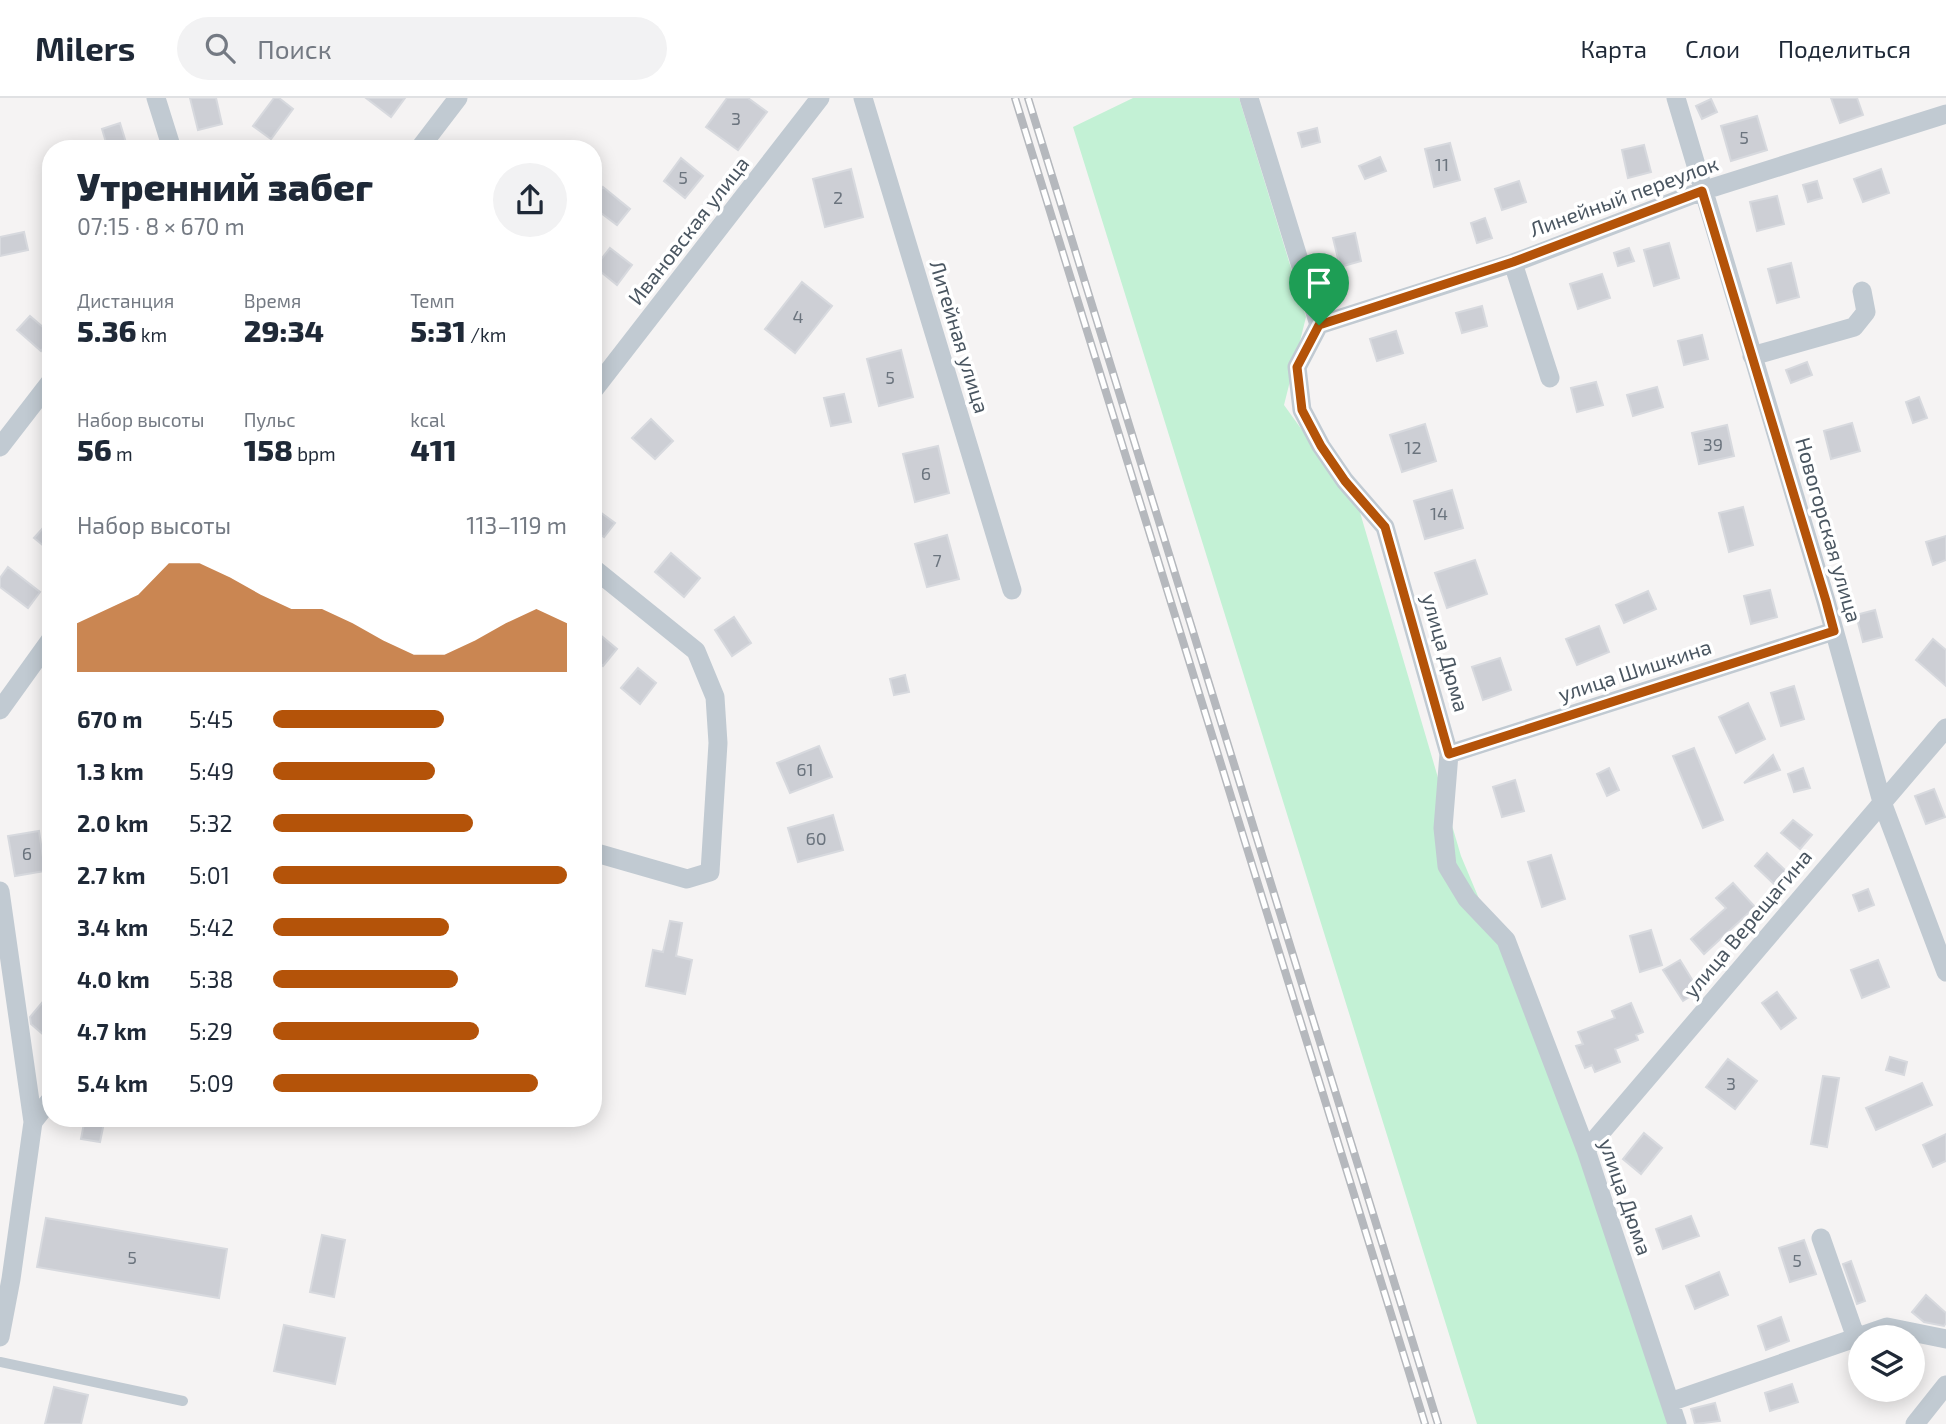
<!DOCTYPE html>
<html lang="ru">
<head>
<meta charset="utf-8">
<style>
  :root { --surface:#fff; --page:#f2f2f3; --text:#1f2937; --muted:#747a83; --line:#e0e1e3; --accent:#b45309 }
  body { margin:0; font-family:"Exo 2",sans-serif; background:var(--page); color:var(--text); height:100vh; display:flex; flex-direction:column; font-size:26px; white-space:nowrap }
  * { box-sizing:border-box; margin:0 }
  p { font-size:23px; color:var(--muted) }
  .icon { flex:none; width:38px; height:38px; fill:none; stroke:currentColor; stroke-width:2; stroke-linecap:round; stroke-linejoin:round }
  .map { position:relative; flex:1; overflow:hidden }
  .panel { position:absolute; left:42px; top:42px; width:560px; height:987px; display:flex; flex-direction:column; background:var(--surface); border-radius:28px; box-shadow:0 4px 18px #0003 }
  .panel>* { flex:none }
  .buttons { position:absolute; left:1848px; top:1227px; display:grid; gap:14px }
  .buttons a { display:grid; place-items:center; width:77px; height:77px; border-radius:50%; background:var(--surface); box-shadow:0 4px 18px #0003; font-size:35px }
  .pin { position:absolute; display:grid; place-items:center; width:60px; height:60px; color:#fff; margin:-72px -30px; border-radius:50% 50% 50% 0; rotate:-45deg; box-shadow:0 0 7px #0007 }
  .pin .icon { rotate:45deg }
  .round { display:grid; place-items:center; flex:none; width:74px; height:74px; border-radius:37px; background:var(--page) }
  .head { display:flex; align-items:center; justify-content:space-between; height:119px; padding:0 35px }
  h1 { font-size:38px; font-weight:800; line-height:52px }
  .stats { display:grid; grid-template-columns:repeat(3,1fr); gap:10px; height:119px; padding:7px 35px }
  .stats div { display:grid; align-content:center }
  .stats b { font-size:30px; font-weight:800 }
  .stats small { font-size:19px; font-weight:400 }
  .stats p { font-size:19px }
  .chart { height:196px; padding:14px 35px }
  .chart p { display:flex; justify-content:space-between }
  .chart svg { width:100%; height:126px; margin-top:7px; fill:var(--accent); opacity:.7 }
  ul { padding:0 35px; list-style:none; font-size:23px }
  li { display:grid; grid-template-columns:112px 84px 1fr; align-items:center; height:52px }
  li i { height:18px; border-radius:9px; background:var(--accent) }
  header { display:flex; align-items:center; gap:42px; box-sizing:border-box; height:98px; padding:0 35px; background:var(--surface); border-bottom:2px solid var(--line) }
  header strong { font-size:33px }
  nav { display:flex; gap:38px; margin-inline-start:auto; font-size:24px }
  .search { width:490px; height:63px; background:var(--page); display:flex; align-items:center; gap:18px; box-sizing:border-box; padding:0 24px; border-radius:38px; color:var(--muted); font-size:26px }
  .map>svg:first-child { display:block }
  .green { fill:#c3f1d5 }
  .building { fill:#cdcfd5; stroke:#d7d9de; stroke-width:2 }
  .lines { fill:none; stroke-linecap:round; stroke-linejoin:round }
  .service { stroke:#c1cad2; stroke-width:10 }
  .minor { stroke:#c1cad2; stroke-width:19 }
  .rail-casing { stroke:#b5b8bd; stroke-width:8 }
  .rail { stroke:#fff; stroke-width:5; stroke-dasharray:16; stroke-linecap:butt }
  .route-casing { stroke:#fff; stroke-width:14 }
  .route { stroke:#b45309; stroke-width:9 }
  .labels { text-anchor:middle; stroke-width:7; stroke-linejoin:round; paint-order:stroke }
  .number-label { font-size:18px; fill:#6b747e }
  .street-label { font-size:21px; fill:#4a5661; stroke:#fff }
</style>
</head>
<body>
<header>
<strong>Milers</strong>
<div class="search"><svg class="icon" aria-label="search" viewBox="0 0 24 24"><circle cx="10" cy="10" r="6"/><path d="M15 15l6 6"/></svg>Поиск</div>
<nav><a>Карта</a><a>Слои</a><a>Поделиться</a></nav>
</header>
<div class="map">
<svg width="1946" height="1326" viewBox="0 0 1946 1326">
  <rect width="100%" height="100%" fill="#f5f3f3"/>
  <path class="green" d="M1133,0H1239L1306,219L1284,307L1359,411L1461,758L1619,1133L1670,1326H1477L1073,29Z"/>
  <path class="building" d="M190,0H216L222,26L198,32Z
    M274,0H279L293,11L271,41L253,28Z
    M366,0H405L391,19Z
    M727,0H748L767,14L738,52L706,29Z
    M1831,0H1857L1863,17L1840,25Z
    M1711,1L1717,14L1702,21L1696,8Z
    M1757,18L1767,52L1731,63L1721,28Z
    M120,25L128,51H108L102,31Z
    M1317,30L1320,44L1302,49L1298,35Z
    M1450,45L1460,82L1434,89L1425,51Z
    M1644,47L1651,74L1628,80L1622,52Z
    M1380,59L1386,73L1365,81L1359,68Z
    M681,60L703,78L685,100L664,83Z
    M851,71L863,119L825,129L813,81Z
    M1881,71L1889,95L1863,104L1854,81Z
    M1519,83L1526,104L1502,112L1495,91Z
    M1817,83L1822,100L1808,104L1803,87Z
    M603,89L630,111L617,127L593,109V101Z
    M1777,98L1784,126L1757,133L1750,104Z
    M1485,120L1492,140L1477,145L1471,125Z
    M24,134L28,152L0,158V139Z
    M1355,135L1361,163L1340,169L1333,140Z
    M1669,145L1679,180L1654,188L1644,152Z
    M610,150L632,167L617,187L595,169Z
    M1629,150L1634,163L1618,168L1614,155Z
    M1791,165L1799,199L1777,205L1768,171Z
    M1602,176L1610,200L1578,211L1570,186Z
    M802,184L832,208L795,255L765,231Z
    M1482,208L1487,228L1462,235L1456,215Z
    M30,218L51,236V241L41,253L17,232Z
    M1396,233L1403,255L1377,263L1370,241Z
    M1702,237L1708,261L1684,267L1678,243Z
    M901,252L913,299L879,308L867,261Z
    M1807,264L1812,277L1791,285L1786,272Z
    M1596,284L1603,307L1577,314L1571,290Z
    M1657,289L1663,309L1633,318L1627,297Z
    M844,296L851,324L831,328L824,300Z
    M1919,299L1927,320L1913,325L1906,304Z
    M651,321L673,343L655,361L632,340Z
    M1852,325L1860,353L1831,361L1824,333Z
    M1425,326L1436,363L1402,374L1390,337Z
    M1727,327L1734,358L1699,366L1692,335Z
    M938,348L949,395L915,404L903,356Z
    M1452,392L1463,430L1425,441L1414,403Z
    M593,409L615,425L604,439L593,431Z
    M1743,409L1753,447L1729,454L1719,415Z
    M51,421V454L34,440Z
    M947,437L959,481L927,489L915,446Z
    M1946,438V462L1933,467L1926,444Z
    M671,455L700,480L684,499L655,474Z
    M1475,462L1487,496L1447,510L1435,475Z
    M8,469L40,494L28,510L0,489V480Z
    M1770,492L1777,519L1751,526L1744,498Z
    M1648,493L1656,511L1624,525L1616,507Z
    M1875,512L1882,539L1863,544L1856,517Z
    M734,519L751,545L732,558L715,532Z
    M1599,528L1609,554L1577,567L1566,541Z
    M593,531L617,551L603,568L593,559Z
    M1933,541L1946,552V588L1916,562Z
    M1500,560L1511,592L1483,602L1472,569Z
    M638,570L656,585L640,606L621,590Z
    M905,577L909,594L894,597L890,581Z
    M1794,588L1804,621L1781,628L1771,595Z
    M1748,605L1765,641L1736,655L1719,619Z
    M819,648L832,679L790,695L777,665Z
    M1694,650L1723,722L1703,730L1673,658Z
    M1773,657L1780,672L1744,685Z
    M1609,670L1619,692L1607,698L1597,676Z
    M1803,670L1810,690L1794,694L1788,676Z
    M1515,682L1524,713L1502,719L1493,689Z
    M1934,691L1945,719L1926,726L1915,698Z
    M833,717L843,752L798,764L788,730Z
    M1793,722L1812,737L1800,751L1781,735Z
    M39,733L45,773L15,778L8,738Z
    M1767,755L1786,773L1774,786L1755,768Z
    M1551,757L1565,801L1542,809L1528,764Z
    M1733,785L1755,809L1704,856L1691,841L1726,810L1716,800Z
    M1868,791L1874,807L1859,813L1853,797Z
    M670,823L682,825L676,858L692,862L685,896L646,888L653,852L663,854Z
    M1651,832L1662,867L1640,874L1630,838Z
    M1680,862L1699,893L1683,903L1663,872Z
    M1878,862L1889,889L1862,900L1851,872Z
    M51,894V931L45,938L31,926L30,919Z
    M1777,894L1796,920L1781,931L1762,905Z
    M1631,905L1643,934L1636,937L1638,942L1615,951L1620,964L1595,974L1592,967L1585,970L1576,948L1583,946L1578,934L1615,920L1612,913Z
    M1890,959L1907,964L1904,977L1886,972Z
    M1728,961L1757,983L1735,1011L1706,989Z
    M1823,978L1839,980L1827,1049L1811,1046Z
    M1922,985L1932,1007L1876,1032L1866,1010Z
    M85,1020H105L100,1044L81,1041Z
    M1644,1035L1662,1050L1641,1076L1623,1061Z
    M1946,1036V1063L1933,1069L1923,1047Z
    M1691,1118L1699,1138L1663,1151L1656,1131Z
    M46,1120L227,1151L219,1200L37,1169Z
    M322,1137L345,1142L334,1199L310,1194Z
    M1804,1142L1816,1176L1790,1184L1779,1150Z
    M1851,1163L1865,1203L1857,1206L1843,1166Z
    M1719,1174L1728,1197L1695,1211L1686,1188Z
    M1926,1197L1946,1215V1225L1944,1228L1924,1224L1912,1214Z
    M1781,1219L1789,1243L1766,1252L1758,1228Z
    M284,1227L345,1240L335,1286L274,1273Z
    M1792,1286L1798,1304L1770,1313L1765,1295Z
    M54,1289L88,1297L81,1326H45Z
    M1715,1305L1720,1323L1695,1326L1691,1311Z"/>
  <g class="lines">
    <path class="service" d="M0,1264L183,1303"/>
    <path class="minor" d="M156,0L172,51
      M863,0L1012,492
      M1249,0L1319,227L1297,269L1302,312L1321,348L1345,383L1385,429L1449,656L1443,730L1447,768L1467,801L1506,842L1586,1052L1677,1326
      M1676,0L1826,503L1882,704L1946,874
      M419,51L458,0
      M1513,165L1550,280
      M1319,227L1513,165L1702,93L1946,16
      M1752,258L1854,229L1866,214L1862,193
      M593,293L820,0
      M0,349L51,283
      M593,470L696,553L715,599L718,645L710,774L687,781L593,754
      M0,612L51,541
      M1449,656L1834,533
      M0,793L33,1024
      M1586,1052L1946,630
      M1821,1140L1856,1240
      M0,1239L11,1181L33,1024L51,1001
      M1670,1304L1887,1229L1946,1241
      M1915,1326L1946,1287"/>
    <g class="rail-casing">
      <path id="rail" d="M1015,0L1425,1326
        M1028,0L1438,1326"/>
    </g>
    <use href="#rail" class="rail"/>
  </g>
  <g class="lines">
    <g class="route-casing">
      <path id="route" d="M1702,93L1826,503L1834,533L1449,656L1385,429L1345,383L1321,348L1302,312L1297,269L1319,227L1513,164Z"/>
    </g>
    <use href="#route" class="route"/>
  </g>
  <g class="labels">
    <g class="number-label">
      <text x="736" y="27">3</text>
      <text x="1744" y="46">5</text>
      <text x="1442" y="73">11</text>
      <text x="683" y="86">5</text>
      <text x="838" y="106">2</text>
      <text x="798" y="225">4</text>
      <text x="890" y="286">5</text>
      <text x="1713" y="353">39</text>
      <text x="1413" y="356">12</text>
      <text x="926" y="382">6</text>
      <text x="1439" y="422">14</text>
      <text x="937" y="469">7</text>
      <text x="805" y="678">61</text>
      <text x="816" y="747">60</text>
      <text x="27" y="762">6</text>
      <text x="1731" y="992">3</text>
      <text x="132" y="1166">5</text>
      <text x="1797" y="1169">5</text>
    </g>
    <g class="street-label">
      <text transform="translate(1624 99) rotate(-20)" y="7">Линейный переулок</text>
      <text transform="translate(689 133) rotate(-52)" y="7">Ивановская улица</text>
      <text transform="translate(959 239) rotate(73)" y="7">Литейная улица</text>
      <text transform="translate(1828 432) rotate(74)" y="7">Новогорская улица</text>
      <text transform="translate(1445 555) rotate(74)" y="7">улица Дюма</text>
      <text transform="translate(1635 573) rotate(-18)" y="7">улица Шишкина</text>
      <text transform="translate(1748 826) rotate(-50)" y="7">улица Верещагина</text>
      <text transform="translate(1625 1099) rotate(71)" y="7">улица Дюма</text>
    </g>
  </g>
</svg>
<div class="buttons">
<a><svg class="icon" aria-label="layers" viewBox="0 0 24 24"><path d="M12 4l9 5-9 5-9-5zM3 14l9 5 9-5"/></svg></a>
</div>
<div class="pin" style="left:1319px;top:227px;background:#1e9e55"><svg class="icon" aria-label="arrive" viewBox="0 0 24 24"><path d="M6 21V4h12l-3 4 3 4H6"/></svg></div>
<section class="panel">
<div class="head"><div><h1>Утренний забег</h1><p>07:15 · 8 × 670 m</p></div><a class="round"><svg class="icon" aria-label="share" viewBox="0 0 24 24"><path d="M12 15V3M7 8l5-5 5 5M5 13v7h14v-7"/></svg></a></div>
<div class="stats">
<div><p>Дистанция</p><b>5.36<small> km</small></b></div>
<div><p>Время</p><b>29:34</b></div>
<div><p>Темп</p><b>5:31<small> /km</small></b></div>
</div>
<div class="stats">
<div><p>Набор высоты</p><b>56<small> m</small></b></div>
<div><p>Пульс</p><b>158<small> bpm</small></b></div>
<div><p>kcal</p><b>411</b></div>
</div>
<div class="chart"><p><span>Набор высоты</span>113–119 m</p>
<svg viewBox="0 0 160 44" preserveAspectRatio="none"><path d="M0 44V27L10 22L20 17L30 6L40 6L50 11L60 17L70 22L80 22L90 27L100 33L110 38L120 38L130 33L140 27L150 22L160 27V44z"/></svg>
</div>
<ul>
<li><b>670 m</b>5:45<i style="width:58%"></i></li>
<li><b>1.3 km</b>5:49<i style="width:55%"></i></li>
<li><b>2.0 km</b>5:32<i style="width:68%"></i></li>
<li><b>2.7 km</b>5:01<i style="width:100%"></i></li>
<li><b>3.4 km</b>5:42<i style="width:60%"></i></li>
<li><b>4.0 km</b>5:38<i style="width:63%"></i></li>
<li><b>4.7 km</b>5:29<i style="width:70%"></i></li>
<li><b>5.4 km</b>5:09<i style="width:90%"></i></li>
</ul>
</section>
</div>
</body>
</html>
